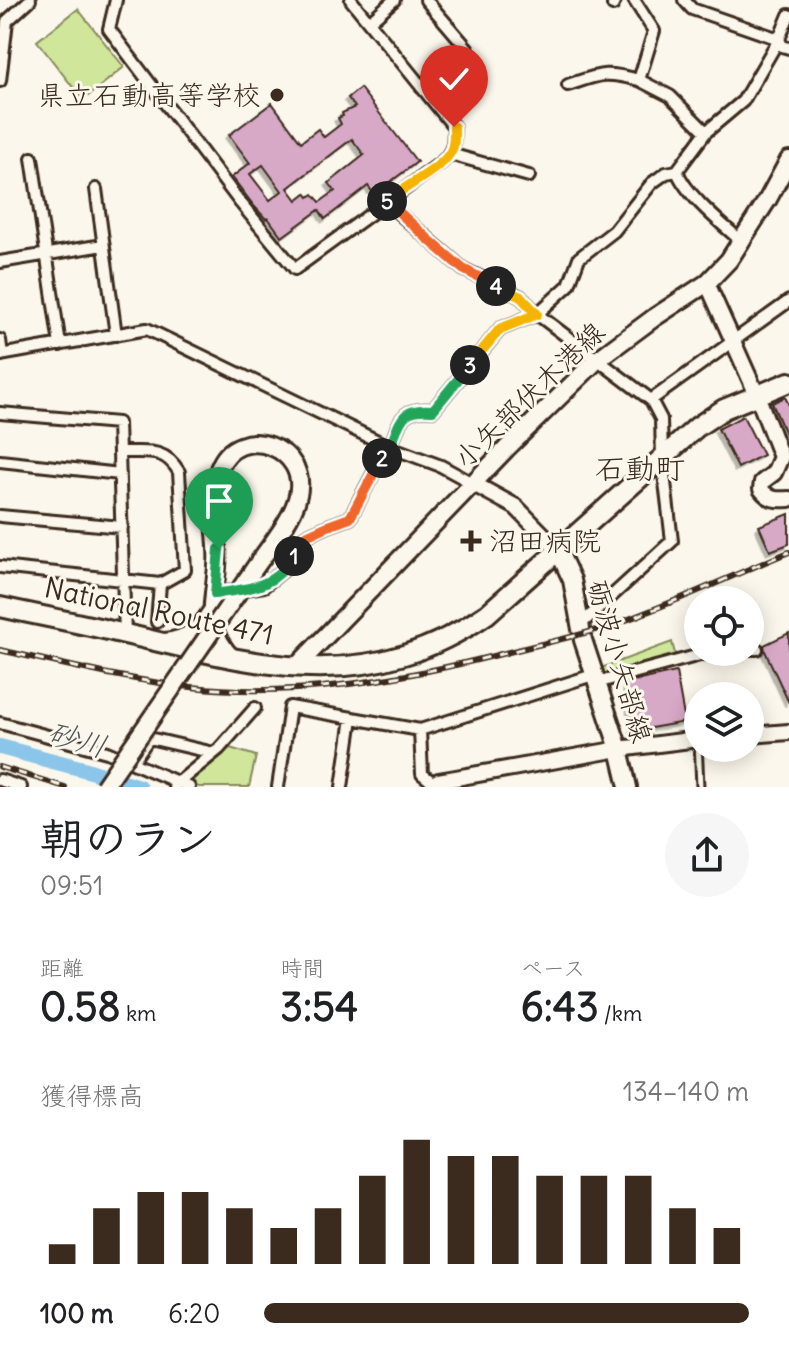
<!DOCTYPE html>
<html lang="ja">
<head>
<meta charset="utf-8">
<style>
  :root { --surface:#fff; --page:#f6f6f6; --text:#202124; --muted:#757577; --accent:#3b2a1e }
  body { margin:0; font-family:Delius,"Klee One",sans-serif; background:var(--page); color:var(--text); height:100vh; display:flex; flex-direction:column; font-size:30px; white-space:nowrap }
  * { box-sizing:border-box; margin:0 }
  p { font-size:26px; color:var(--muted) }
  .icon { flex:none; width:44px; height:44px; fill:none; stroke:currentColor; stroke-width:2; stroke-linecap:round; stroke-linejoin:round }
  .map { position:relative; height:787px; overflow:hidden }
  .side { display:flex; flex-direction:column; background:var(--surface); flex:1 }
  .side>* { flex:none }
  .controls { position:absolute; left:684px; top:586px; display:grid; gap:16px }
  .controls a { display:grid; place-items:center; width:80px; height:80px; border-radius:50%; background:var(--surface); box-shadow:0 4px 20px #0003; font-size:40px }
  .pin { position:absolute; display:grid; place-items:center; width:68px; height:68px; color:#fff; margin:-82px -34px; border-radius:50% 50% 50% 0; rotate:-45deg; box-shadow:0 0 8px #0007 }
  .pin .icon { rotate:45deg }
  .km { position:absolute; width:40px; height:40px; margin:-20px; border-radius:50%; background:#222; color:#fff; font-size:22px; line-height:40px; text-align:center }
  .round { display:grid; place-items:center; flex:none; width:84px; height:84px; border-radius:42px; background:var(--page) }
  .headline { display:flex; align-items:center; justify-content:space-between; height:136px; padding:0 40px }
  h1 { font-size:44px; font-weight:700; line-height:60px }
  .figures { display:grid; grid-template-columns:repeat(3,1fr); gap:12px; height:136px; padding:8px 40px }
  .figures div { display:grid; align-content:center }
  .figures b { font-size:40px; font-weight:700 }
  .figures small { font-size:22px; font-weight:400 }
  .figures p { font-size:22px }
  .chart { height:224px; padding:16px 40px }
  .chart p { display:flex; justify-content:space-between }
  .chart svg { width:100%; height:144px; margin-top:8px; stroke:var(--accent); stroke-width:6 }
  ul { padding:0 40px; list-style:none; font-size:26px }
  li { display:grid; grid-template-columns:128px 96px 1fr; align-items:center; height:60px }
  li i { height:20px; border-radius:10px; background:var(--accent) }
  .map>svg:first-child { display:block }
  .green { fill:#cfe69b; stroke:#85885c; stroke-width:2 }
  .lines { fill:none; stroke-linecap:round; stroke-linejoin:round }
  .river { stroke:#8bc6ea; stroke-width:16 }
  .building { fill:#d8a8c7; stroke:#3b2a1e; stroke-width:2; fill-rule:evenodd; filter:url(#shadow) }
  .lane-casing { stroke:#3b2a1e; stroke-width:11 }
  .street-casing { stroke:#3b2a1e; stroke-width:16 }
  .secondary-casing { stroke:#3b2a1e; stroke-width:20 }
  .primary-casing { stroke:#3b2a1e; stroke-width:22 }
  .highway-casing { stroke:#3b2a1e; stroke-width:24 }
  .lane { stroke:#fbf7ec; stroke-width:5 }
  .street { stroke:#fbf7ec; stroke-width:10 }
  .secondary { stroke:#fbf7ec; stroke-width:14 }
  .primary { stroke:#fbf7ec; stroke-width:16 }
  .highway { stroke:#fbf7ec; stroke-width:18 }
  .rail-casing { stroke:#3b2a1e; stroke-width:6 }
  .rail { stroke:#fbf7ec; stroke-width:3; stroke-dasharray:9; stroke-linecap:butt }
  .primary-bridge-casing { stroke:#3b2a1e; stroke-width:22; stroke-linecap:butt }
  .primary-bridge { stroke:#fbf7ec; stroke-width:16 }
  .split-1-casing { stroke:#fff; stroke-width:16 }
  .split-2-casing { stroke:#fff; stroke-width:16 }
  .split-3-casing { stroke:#fff; stroke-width:16 }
  .split-4-casing { stroke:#fff; stroke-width:16 }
  .split-5-casing { stroke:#fff; stroke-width:16 }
  .split-6-casing { stroke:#fff; stroke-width:16 }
  .split-1 { stroke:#22a559; stroke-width:10 }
  .split-2 { stroke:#f0652b; stroke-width:10 }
  .split-3 { stroke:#22a559; stroke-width:10 }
  .split-4 { stroke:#f5b400; stroke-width:10 }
  .split-5 { stroke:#f0652b; stroke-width:10 }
  .split-6 { stroke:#f5b400; stroke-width:10 }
  .poi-dot { fill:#3b2a1e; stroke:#fbf7ec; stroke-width:3 }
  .labels { text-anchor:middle; stroke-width:6; stroke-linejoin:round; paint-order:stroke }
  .poi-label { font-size:28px; fill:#3b2a1e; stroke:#fbf7ec; text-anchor:end }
  .street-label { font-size:28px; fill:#3b2a1e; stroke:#fbf7ec }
  .neighbourhood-label { font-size:30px; fill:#3b2a1e; stroke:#fbf7ec }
  .water-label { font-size:30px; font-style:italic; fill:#53595b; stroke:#fbf7ec }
</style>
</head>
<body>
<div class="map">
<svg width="789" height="787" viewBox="0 0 789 787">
  <defs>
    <filter id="shadow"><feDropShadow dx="-3.5" dy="3.5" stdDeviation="0" flood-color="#0004"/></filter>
  </defs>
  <rect width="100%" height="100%" fill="#fbf7ec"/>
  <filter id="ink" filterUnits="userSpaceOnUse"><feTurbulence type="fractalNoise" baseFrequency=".0125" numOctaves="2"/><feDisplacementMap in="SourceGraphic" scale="16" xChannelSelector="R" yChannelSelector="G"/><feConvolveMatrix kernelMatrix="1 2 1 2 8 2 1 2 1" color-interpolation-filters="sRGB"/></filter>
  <g filter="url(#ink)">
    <path class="green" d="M78,9L124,67L83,100L37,41Z
      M672,642L676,658L601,677L598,669Z
      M230,748L256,756L249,787H199L194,785L193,781L195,775Z"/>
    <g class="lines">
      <path class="river" d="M0,747L87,770L139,787"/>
    </g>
    <path class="building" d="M360,88L417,162L374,194L368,186L325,219L319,210L282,237L268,218L266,219L254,206L232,177L250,163L229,135L272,103L301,142L318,129L324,137L341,124L338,118L343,116L342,113L355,107L348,98ZM352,139L364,155L329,183L335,191L320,202L313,194L309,197L306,193L297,200L288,188ZM263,165L282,191L270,200L250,174Z
      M785,397L789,405V443L772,403Z
      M743,416L763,455L738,468L718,429Z
      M789,514V544L770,551L759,526Z
      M789,633V703L765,651L764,645Z
      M676,672L685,722L634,731L626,683Z"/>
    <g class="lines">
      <g class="lane-casing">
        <path id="lane" d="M698,740L700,787"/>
      </g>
      <g class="street-casing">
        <path id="street" d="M116,0L109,29L239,201L295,269L442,162C454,150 454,144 454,127L351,0
          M634,0L654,31L639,80L670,96L706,132
          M684,0L692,9L779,39L782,46L789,48
          M613,5L615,0
          M369,22L394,0
          M0,81L7,21L30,0
          M568,85C601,74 604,71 639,80
          M421,86L468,49L426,0
          M450,154L529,176
          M32,158L60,345
          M677,171C686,195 722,224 741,241
          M96,189L116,335
          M387,201L394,209L463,269L521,297L537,314L651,400L661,419L662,457L672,541L580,625
          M0,262L103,245
          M0,340L2,355
          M0,355L147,329L390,447L441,466L474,484
          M651,400L789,301
          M0,413L118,423L125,634
          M390,447C401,421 400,407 433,410L500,329L537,314L569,285L579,258L614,231L652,183L666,173L677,171L706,132L743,101L779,39L789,15
          M0,461L120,474
          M0,516L122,527
          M0,567L160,584L185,570L179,472C164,446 145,453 119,452
          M215,594L264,586L286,568L306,536L328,526L350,518L388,446
          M157,622L160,584
          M750,649H757
          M596,683L711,652
          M0,723L107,752L189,787
          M420,730L422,774L436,785
          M132,762L149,738L214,753
          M0,780L21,787
          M174,786L219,749L255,708
          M278,787L290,707L420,730L593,675
          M342,787L352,718"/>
      </g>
      <g class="secondary-casing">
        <path id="secondary" d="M707,283L757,395L781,457
          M781,457L774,473L762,482L761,489C769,500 776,500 789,499
          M474,484L516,507L558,550
          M750,735L789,732
          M435,787L438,781L450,779L619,749L698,739"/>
      </g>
      <g class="primary-casing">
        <path id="primary" d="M558,550L572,580L583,640L619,749L628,787
          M165,642C186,640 200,630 211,612
          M233,659C203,629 214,604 217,567C220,536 207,499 219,469C237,420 313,447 297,499C291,522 265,552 252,572
          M297,666L506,449L597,360L655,317L707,283L729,260L768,199L789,160"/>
      </g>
      <g class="highway-casing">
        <path id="highway" d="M0,607C42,616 84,624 125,634C257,665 365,698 487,614L697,427L724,409L789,382"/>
      </g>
      <use href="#lane" class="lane"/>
      <use href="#street" class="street"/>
      <use href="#secondary" class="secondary"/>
      <use href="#primary" class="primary"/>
      <use href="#highway" class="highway"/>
      <g class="rail-casing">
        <path id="rail" d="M0,650C63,664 126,680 191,687C298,698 405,679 509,652C544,643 580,636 615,624C674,603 731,576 789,552
          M0,767L65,787"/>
      </g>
      <use href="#rail" class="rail"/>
      <g class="primary-bridge-casing">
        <path id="primary-bridge" d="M104,787L252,572"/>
      </g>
      <use href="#primary-bridge" class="primary-bridge"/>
    </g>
  </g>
  <g class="lines" filter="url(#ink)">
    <g class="split-1-casing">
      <path id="split-1" d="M219,549L215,594C250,588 273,589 294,556"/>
    </g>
    <g class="split-2-casing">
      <path id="split-2" d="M294,556L306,536L328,526L350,518L382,458"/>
    </g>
    <g class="split-3-casing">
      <path id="split-3" d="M382,458L388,446L390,447C401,421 400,407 433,410L470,365"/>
    </g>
    <g class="split-4-casing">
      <path id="split-4" d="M470,365L500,329L537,314L521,297L496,286"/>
    </g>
    <g class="split-5-casing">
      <path id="split-5" d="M387,201L428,239L463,269L496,286"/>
    </g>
    <g class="split-6-casing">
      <path id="split-6" d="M387,201C402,188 441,169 450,153C455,146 454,136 454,127"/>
    </g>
    <use href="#split-1" class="split-1"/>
    <use href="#split-2" class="split-2"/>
    <use href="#split-3" class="split-3"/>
    <use href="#split-4" class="split-4"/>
    <use href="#split-5" class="split-5"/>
    <use href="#split-6" class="split-6"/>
  </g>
  <g class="poi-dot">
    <circle cx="277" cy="95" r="8"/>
    <path d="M467 529h8v8h8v8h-8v8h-8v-8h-8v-8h8z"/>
  </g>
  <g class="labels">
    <g class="poi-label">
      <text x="261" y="105">県立石動高等学校</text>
      <text x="489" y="551" text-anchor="start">沼田病院</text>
    </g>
    <g class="street-label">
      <text transform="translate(529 395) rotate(-44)" y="10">小矢部伏木港線</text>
      <text transform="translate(159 611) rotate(12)" y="10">National Route 471</text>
      <text transform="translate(620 661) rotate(74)" y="10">砺波小矢部線</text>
    </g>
    <g class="neighbourhood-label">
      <text x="640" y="479">石動町</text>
    </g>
    <g class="water-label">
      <text transform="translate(77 740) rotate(16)" y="10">砂川</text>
    </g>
  </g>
</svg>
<div class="controls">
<a><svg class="icon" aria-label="locate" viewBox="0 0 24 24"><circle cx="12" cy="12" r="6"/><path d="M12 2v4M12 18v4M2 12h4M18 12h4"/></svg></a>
<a><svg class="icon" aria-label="layers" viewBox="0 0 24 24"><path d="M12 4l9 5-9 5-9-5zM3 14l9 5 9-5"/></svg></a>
</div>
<div class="pin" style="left:219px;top:549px;background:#1e9e55"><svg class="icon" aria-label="arrive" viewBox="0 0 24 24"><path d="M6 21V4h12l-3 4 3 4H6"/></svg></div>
<div class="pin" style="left:454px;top:127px;background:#d93025"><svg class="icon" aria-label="check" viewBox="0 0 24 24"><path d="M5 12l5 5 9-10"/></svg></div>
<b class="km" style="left:294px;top:556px">1</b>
<b class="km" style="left:382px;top:458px">2</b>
<b class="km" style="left:470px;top:365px">3</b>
<b class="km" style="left:496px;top:286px">4</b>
<b class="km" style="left:387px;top:201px">5</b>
</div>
<section class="side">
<div class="headline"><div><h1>朝のラン</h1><p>09:51</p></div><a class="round"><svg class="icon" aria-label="share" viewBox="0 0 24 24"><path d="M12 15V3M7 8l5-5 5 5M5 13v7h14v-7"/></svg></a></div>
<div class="figures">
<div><p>距離</p><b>0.58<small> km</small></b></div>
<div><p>時間</p><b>3:54</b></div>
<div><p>ペース</p><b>6:43<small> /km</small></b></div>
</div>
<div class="chart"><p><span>獲得標高</span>134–140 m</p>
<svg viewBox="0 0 160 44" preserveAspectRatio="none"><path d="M5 44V38M15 44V27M25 44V22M35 44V22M45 44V27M55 44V33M65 44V27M75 44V17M85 44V6M95 44V11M105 44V11M115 44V17M125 44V17M135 44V17M145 44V27M155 44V33"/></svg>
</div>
<ul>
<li><b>100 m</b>6:20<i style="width:100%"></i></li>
</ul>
</section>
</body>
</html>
